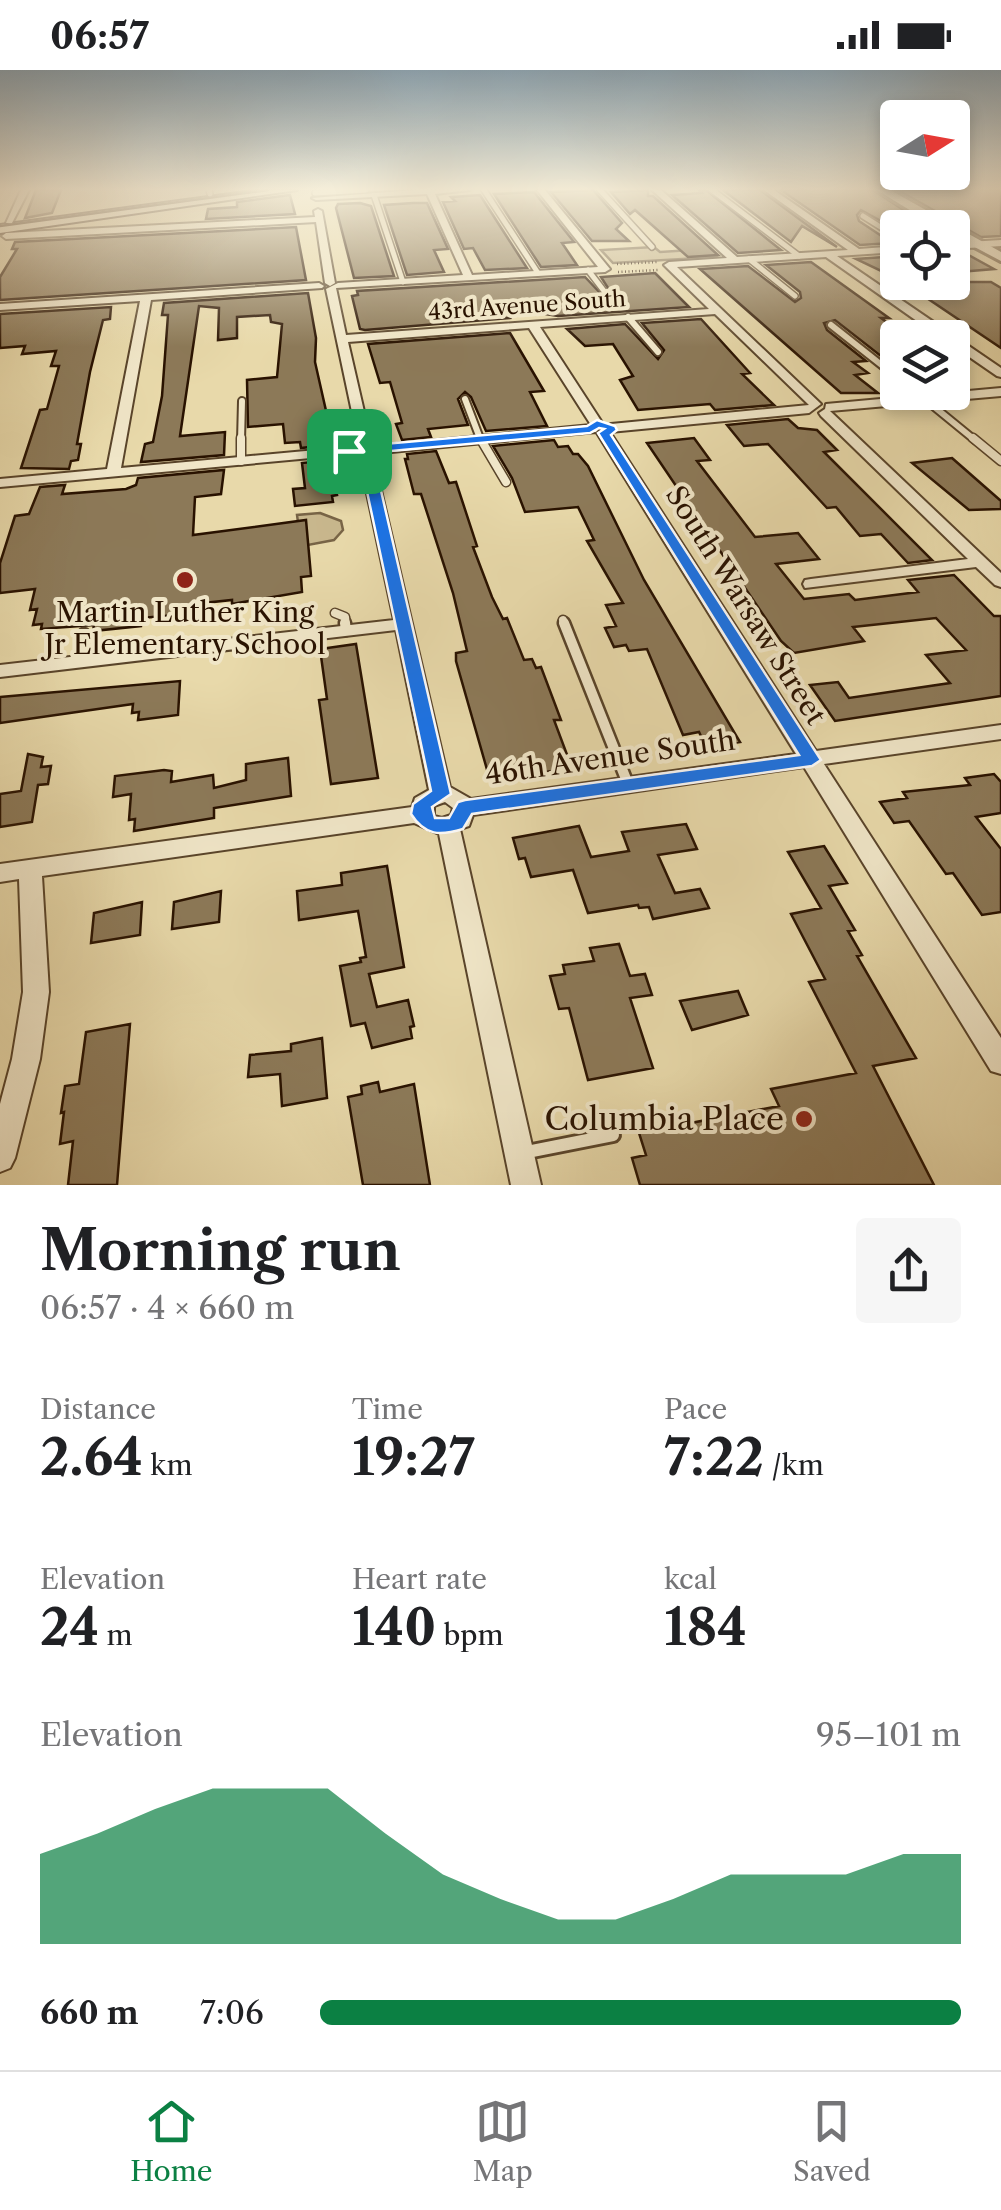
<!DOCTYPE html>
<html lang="en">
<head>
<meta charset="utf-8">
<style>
  :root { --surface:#fff; --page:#f6f6f6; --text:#202124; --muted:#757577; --line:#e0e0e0; --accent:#0b8043 }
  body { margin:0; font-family:"Libre Caslon Text",serif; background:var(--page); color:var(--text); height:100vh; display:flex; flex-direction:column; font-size:38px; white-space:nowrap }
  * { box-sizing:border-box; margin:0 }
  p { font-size:32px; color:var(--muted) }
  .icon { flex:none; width:55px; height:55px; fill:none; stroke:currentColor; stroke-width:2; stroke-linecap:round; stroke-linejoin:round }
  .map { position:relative; height:1115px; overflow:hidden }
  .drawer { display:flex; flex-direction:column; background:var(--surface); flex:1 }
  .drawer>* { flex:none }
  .needle { width:65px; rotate:79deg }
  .controls { position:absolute; left:880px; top:30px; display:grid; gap:20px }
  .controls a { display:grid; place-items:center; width:90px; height:90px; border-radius:10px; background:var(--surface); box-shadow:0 5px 15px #0003; font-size:50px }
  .pin { position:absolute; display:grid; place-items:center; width:85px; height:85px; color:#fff; margin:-42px; border-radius:20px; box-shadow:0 5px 15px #0006 }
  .round { display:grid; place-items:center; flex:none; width:105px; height:105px; border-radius:10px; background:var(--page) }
  .overview { display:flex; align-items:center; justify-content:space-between; height:170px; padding:0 40px }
  h1 { font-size:55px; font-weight:700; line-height:75px }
  .stats { display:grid; grid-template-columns:repeat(3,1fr); gap:15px; height:170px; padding:10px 40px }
  .stats div { display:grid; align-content:center }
  .stats b { font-size:50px; font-weight:700 }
  .stats small { font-size:28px; font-weight:400 }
  .stats p { font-size:28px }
  .chart { height:280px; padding:20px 40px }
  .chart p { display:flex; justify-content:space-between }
  .chart svg { width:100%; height:180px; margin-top:10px; fill:var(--accent); opacity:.7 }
  ul { padding:0 40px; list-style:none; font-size:32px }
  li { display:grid; grid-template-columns:160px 120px 1fr; align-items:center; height:75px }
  li i { height:25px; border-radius:12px; background:var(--accent) }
  .status { display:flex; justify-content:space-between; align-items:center; height:70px; padding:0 50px; background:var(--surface); direction:ltr }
  .status svg { height:28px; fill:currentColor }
  .dock { display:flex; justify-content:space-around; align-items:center; height:140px; border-top:2px solid var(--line); background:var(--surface); font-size:28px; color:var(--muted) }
  .dock a { display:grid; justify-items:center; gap:5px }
  .dock .selected { color:var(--accent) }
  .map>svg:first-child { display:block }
  .green { fill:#c8b78d; stroke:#786446; stroke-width:2.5 }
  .building { fill:#8c7958; stroke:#291200; stroke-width:2.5 }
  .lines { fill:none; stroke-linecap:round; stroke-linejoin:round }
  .service-far4-casing { stroke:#59442a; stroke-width:8 }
  .service-far3-casing { stroke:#59442a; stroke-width:10 }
  .service-far2-casing { stroke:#59442a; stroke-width:11 }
  .service-far1-casing { stroke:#59442a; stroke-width:15 }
  .service-casing { stroke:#59442a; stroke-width:18 }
  .minor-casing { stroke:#59442a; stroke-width:4 }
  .tertiary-casing { stroke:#59442a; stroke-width:6 }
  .secondary-casing { stroke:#291200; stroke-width:4 }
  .path { stroke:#291200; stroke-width:2.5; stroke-dasharray:1 2.5; stroke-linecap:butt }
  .service-far4 { stroke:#f0e6c8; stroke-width:5 }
  .service-far3 { stroke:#f0e6c8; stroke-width:6 }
  .service-far2 { stroke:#f0e6c8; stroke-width:8 }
  .service-far1 { stroke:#f0e6c8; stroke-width:10 }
  .service { stroke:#f0e6c8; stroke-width:12 }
  .minor { fill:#f0e6c8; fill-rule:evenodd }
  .tertiary { fill:#f0e6c8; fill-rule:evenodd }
  .secondary { fill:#f0e6c8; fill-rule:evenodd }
  .tram { stroke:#291200; stroke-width:2.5 }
  .route { fill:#1a73e8; stroke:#fff; stroke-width:2.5; fill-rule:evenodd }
  .poi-dot { fill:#8f2418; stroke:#f0e6c8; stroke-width:4 }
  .labels { text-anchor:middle; stroke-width:8; stroke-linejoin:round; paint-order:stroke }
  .far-street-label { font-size:22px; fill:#291200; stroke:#f0e6c8 }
  .street-label { font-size:28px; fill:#291200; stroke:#f0e6c8 }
  .poi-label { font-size:28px; fill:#291200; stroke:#f0e6c8 }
  .near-poi-label { font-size:32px; fill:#291200; stroke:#f0e6c8; text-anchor:end }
</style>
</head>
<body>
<div class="status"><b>06:57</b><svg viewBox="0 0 49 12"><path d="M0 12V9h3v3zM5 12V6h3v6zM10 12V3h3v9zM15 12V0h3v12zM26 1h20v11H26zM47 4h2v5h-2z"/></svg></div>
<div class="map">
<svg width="1001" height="1115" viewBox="0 0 1001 1115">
  <rect width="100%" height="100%" fill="#e8d9aa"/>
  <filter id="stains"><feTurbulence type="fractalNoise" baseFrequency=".002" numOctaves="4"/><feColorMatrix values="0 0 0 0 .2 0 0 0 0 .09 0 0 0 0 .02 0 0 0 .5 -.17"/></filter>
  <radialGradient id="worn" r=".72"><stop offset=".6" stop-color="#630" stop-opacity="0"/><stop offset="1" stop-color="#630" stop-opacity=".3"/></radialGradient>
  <path class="green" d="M654,177L660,182L708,179L717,187L613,193L601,180Z
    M320,443L341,451L343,460L334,470L308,475L300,467L297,445Z"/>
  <path class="building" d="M36,120H61L52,143L25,148Z
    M648,120V126H653L718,185L688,187L635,140L630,144L611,122Z
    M699,120H706L781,180L738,183L672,125L702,123Z
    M723,120H760L837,177L802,156L791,172Z
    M781,120H873L928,156L894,158L861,140L857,145L859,151L892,173L860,175Z
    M898,120H1001V166L981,167Z
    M534,122L574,172L562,173L577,195L541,197L494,124Z
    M551,122L593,120L622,153L616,159L629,171H592Z
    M290,125L295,144L206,149L208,139L237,137V132Z
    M480,125L527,198L485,200L473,178L464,179L443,132L455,131L451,127Z
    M360,133L371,136L394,206L354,208L336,138L338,134Z
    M413,133H427L448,179L434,180L444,202L407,205L384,135Z
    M296,157L306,210L0,230V207L17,179H12L15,172Z
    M963,182L994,199L959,202L952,198V183Z
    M898,186V209L856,189Z
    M811,192L889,248H881L900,262L898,288L886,290L835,250L824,253L827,260L866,291L853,292L868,303L855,305L878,323H841L700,199L748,196L795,232L801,228L800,222L766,195Z
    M655,203L689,237L558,246L546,244L540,235L504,237L510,248L365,260L360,259L352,226L358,225L357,221L585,207L604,227L610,221L601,207Z
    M903,212H943L953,224L958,219L956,212H991L1001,218V278Z
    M308,223L316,268L315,292L329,354L324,357L327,375L301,378L300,372L285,373L283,354L248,357L247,310L277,307L282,254L271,252L270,245L237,247V268L218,270L219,238L199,236L180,366L225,362L224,385L141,392L145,374L153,372L162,326L168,245H162L164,233Z
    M111,237L110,249L103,250L90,302L77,374H81L78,390L71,391L69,399L21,398L40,340L47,339L59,296H51L56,281L22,284L25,276L0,278V244Z
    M701,249L750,303L742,304L774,335L715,340L710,334L638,340L620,310L633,306L613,274L585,276L567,259L625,254L658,289L664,280L642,253Z
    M510,263L544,321L530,322L547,356L486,361L471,327L465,322L458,329L468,355L428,359L431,367L402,370L396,354L402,353L390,312L380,313L368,274Z
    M788,349L798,358L817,360L837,380L824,382L932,490L908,493L881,464L860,466L836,437L827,438L768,374L744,376L727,355Z
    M694,368L710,390L697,391L755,467L798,463L819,489L776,494L804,529L849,524L855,530L918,522L908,510L954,505L994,546H1001V626L835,651L810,615L838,612L849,628L950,613L926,585L966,580L936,548L853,557L864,571L794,583L781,571L647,373Z
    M554,370L558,377L568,376L573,384H578L588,396L644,510L740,672L706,677L699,662L683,665L647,579L629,581L626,575L614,577L605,558L616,556L606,535L623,533L587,471L594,470L578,437L525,442L512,408L493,376Z
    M436,381L449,413L456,412L477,476L473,477L492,527L503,549L507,548L524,590L532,589L536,598L541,597L561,650H554L572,698L513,707L511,700L488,703L456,591V583L467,581L453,523L421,424H414L405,389H408L407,384Z
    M952,388L1001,431V439L969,440L912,393Z
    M330,390L337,425L332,426L333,432L295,436L293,419L305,418L302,393Z
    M224,400L221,424L195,427L193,465L306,450L311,506L301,507L302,522L232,534V530L195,534L194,547L175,550V545L142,548L141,556L93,561L94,555L41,559L42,554L33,555L37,539L30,540L35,519L0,523V493L15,446L29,444L40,417L65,415L62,424L126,419L136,415L138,408Z
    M356,574L378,708L331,714L319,630L327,629L320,579Z
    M180,611L178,645L138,650L139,642L132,643L133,634L0,653V627Z
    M28,684L43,687L41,697L51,696L48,714L38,715L32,752L0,757V724L21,721Z
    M288,688L291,726L214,738V748L134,761L135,749L129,750L131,724L113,727L115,706L164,700L172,701L171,712L213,705L214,718L246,710V694Z
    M994,704L1001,712V743L976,747L1001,779V842L982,845L953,803L946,804L909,751L894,753L880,732L907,728L903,722L970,715L965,708Z
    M686,754L697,779L658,785L675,823L700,819L709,838L653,849L649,837L639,838L638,835L588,843L573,800L531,807L525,788L519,789L513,768L579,756L591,787L629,781L622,762Z
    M824,776L847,813L829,816L855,860L848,861L862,885L857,886L916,988L873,996L934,1115H640L632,1088L646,1085L639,1063L779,1036L771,1019L856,1003L809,912L825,909L791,844L821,838L788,782Z
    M387,796L404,897L369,904L377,937L408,930L414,956L410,957L412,968L372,978L365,953L351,956L340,896L361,892L360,888L366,887L358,841L299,850L297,821L342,815L341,803Z
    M221,821L219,852L172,859L174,832Z
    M142,832L140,865L91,873L94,843Z
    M619,874L630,906L645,904L652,925L630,928L653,998L588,1010L569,938L559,939L550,906L565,904L563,895L594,891L590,878Z
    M738,921L748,945L692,960L680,931Z
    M130,954L117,1115H68L73,1071L60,1074L64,1042L61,1043L65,1016L79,1014L86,962Z
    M322,968L327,1028L282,1036L280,1004L248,1007L250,985L291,981V974Z
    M378,1012L380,1022L414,1014L430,1115H363L348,1027L362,1024L361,1016Z"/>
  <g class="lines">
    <g class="service-far4-casing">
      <path id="service-far4" d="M209,120L210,124
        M484,120L538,203
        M600,120L652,177
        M712,120L799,186
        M315,123L366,120
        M374,125L403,212
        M863,146L898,168
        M749,189L795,226
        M588,200L604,221
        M949,212L952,218"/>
    </g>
    <g class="service-far3-casing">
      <path id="service-far3" d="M628,247L658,282
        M831,255L898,308
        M916,322L976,371
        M465,329L481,371
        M241,371L242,331"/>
    </g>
    <g class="service-far2-casing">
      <path id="service-far2" d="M480,368L506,412
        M973,368L1001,391
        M241,391V368
        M335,543L345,547L346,556
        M563,550L565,556"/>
    </g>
    <g class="service-far1-casing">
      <path id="service-far1" d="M345,553L346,560
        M564,553L628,714
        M79,591L84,564"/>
    </g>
    <g class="service-casing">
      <path id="service" d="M522,1083L613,1065"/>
    </g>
    <g class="minor-casing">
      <path id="minor" d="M21,120H29L12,153H6Z
        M414,120H470L435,124L472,205L598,197L537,120H545L610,199L605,202L336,218L346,265L709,239L664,195L669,192L727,188L652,120H661L737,187L848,180L764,120H774L859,179L898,176V182L837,186L1001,298V307L997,306L952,275V268H941L826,187L677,197L821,334L809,343L610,362L816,681L1001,655V669L824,694L1001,968V1004L991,1001L804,697L473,745L469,756L460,759L541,1115H511L439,764L414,753L42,806L49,922L40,989L15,1088L10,1098L0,1102V1034L12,989L23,922L19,809L0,812V794L412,737L415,728L429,720L396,560L0,607V595L394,550L359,386L361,383H371L373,386L450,717L471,729L796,684L597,363L611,354L809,335L715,244L540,257L603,354L596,362L381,383L374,379L376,376L591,355L529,258L348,272L371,372L369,375H359L326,219L338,213L463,205L427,124L316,130L312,128ZM445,732L453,738L451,745L442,748L434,746V736Z
        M318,139L322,141L335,213L330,216L325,213L316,152L6,169L2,166L6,163L315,147L314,141Z
        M1001,170V176L952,179V173Z
        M319,213L324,216L322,218L151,230L121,398L349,377L356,381L354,384L0,417V409L107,399L140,231L0,240V234Z
        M1001,318V326L830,341L1001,503V517L995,515L976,497L805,518L803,514L805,510L811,509L968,489L821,346L819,343L825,339L826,334Z"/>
    </g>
    <g class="tertiary-casing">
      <path id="tertiary" d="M877,120H890L1001,182V191L952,165V158H939Z"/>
    </g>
    <g class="secondary-casing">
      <path id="secondary" d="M260,120H297L0,163V155Z"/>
    </g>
    <path class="path" d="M617,194L657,192
      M618,202L658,200"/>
    <use href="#service-far4" class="service-far4"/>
    <use href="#service-far3" class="service-far3"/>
    <use href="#service-far2" class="service-far2"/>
    <use href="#service-far1" class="service-far1"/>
    <use href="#service" class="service"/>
    <use href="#minor" class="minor"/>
    <use href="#tertiary" class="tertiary"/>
    <use href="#secondary" class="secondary"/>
    <path class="tram" d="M0,156L268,120"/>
  </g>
  <linearGradient id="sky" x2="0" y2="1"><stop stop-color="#8ea8b8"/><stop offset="0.43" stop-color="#f5eed9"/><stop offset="1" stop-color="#f5eed9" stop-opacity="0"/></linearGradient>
  <rect width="1001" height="277" fill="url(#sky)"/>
  <path class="route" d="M597,350L615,356L617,360L611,365L821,690L812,696L472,744L463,759C440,766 425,766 411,744L413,734L431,721L360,389L344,384L343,377L362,368L384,374L587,356ZM599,358L604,359L598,363L799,685L465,730L458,732L449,748H435L432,737L451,724L373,386L356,379L372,377L380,382L590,363Z"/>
  <g class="poi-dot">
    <circle cx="185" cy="510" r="10"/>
    <circle cx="804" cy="1049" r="10"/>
  </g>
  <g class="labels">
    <g class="far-street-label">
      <text transform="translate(527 235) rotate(-4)" y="8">43rd Avenue South</text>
    </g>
    <g class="street-label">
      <text transform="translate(746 535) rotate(58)" y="10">South Warsaw Street</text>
      <text transform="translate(610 687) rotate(-8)" y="10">46th Avenue South</text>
    </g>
    <g class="poi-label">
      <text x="185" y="552">Martin Luther King<tspan x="185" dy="32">Jr Elementary School</tspan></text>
    </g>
    <g class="near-poi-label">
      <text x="784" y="1060">Columbia Place</text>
    </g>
  </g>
  <rect width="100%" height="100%" filter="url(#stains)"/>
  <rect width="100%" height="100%" fill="url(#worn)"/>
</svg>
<div class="controls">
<a><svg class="needle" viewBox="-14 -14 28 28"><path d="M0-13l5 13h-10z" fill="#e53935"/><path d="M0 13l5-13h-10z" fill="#757577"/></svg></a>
<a><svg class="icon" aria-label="locate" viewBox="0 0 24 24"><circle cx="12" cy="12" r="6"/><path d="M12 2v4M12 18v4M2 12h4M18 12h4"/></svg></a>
<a><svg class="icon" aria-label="layers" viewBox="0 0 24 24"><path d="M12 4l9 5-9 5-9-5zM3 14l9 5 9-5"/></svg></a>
</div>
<div class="pin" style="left:349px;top:381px;background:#1e9e55"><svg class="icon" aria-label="arrive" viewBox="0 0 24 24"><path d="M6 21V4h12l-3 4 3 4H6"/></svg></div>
</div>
<section class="drawer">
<div class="overview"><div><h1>Morning run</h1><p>06:57 · 4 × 660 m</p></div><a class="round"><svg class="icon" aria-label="share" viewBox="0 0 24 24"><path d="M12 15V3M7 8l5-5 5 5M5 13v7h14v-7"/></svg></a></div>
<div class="stats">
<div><p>Distance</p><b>2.64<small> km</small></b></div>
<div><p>Time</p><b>19:27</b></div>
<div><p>Pace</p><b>7:22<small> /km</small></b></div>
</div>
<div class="stats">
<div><p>Elevation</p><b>24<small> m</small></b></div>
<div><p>Heart rate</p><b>140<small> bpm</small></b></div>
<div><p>kcal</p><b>184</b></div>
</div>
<div class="chart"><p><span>Elevation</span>95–101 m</p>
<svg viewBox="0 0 160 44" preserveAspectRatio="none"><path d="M0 44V22L10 17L20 11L30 6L40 6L50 6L60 17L70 27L80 33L90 38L100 38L110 33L120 27L130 27L140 27L150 22L160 22V44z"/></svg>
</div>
<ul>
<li><b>660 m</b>7:06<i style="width:100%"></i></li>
</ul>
</section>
<nav class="dock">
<a class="selected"><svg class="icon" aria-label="home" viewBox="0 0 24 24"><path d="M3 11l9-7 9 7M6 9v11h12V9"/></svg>Home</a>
<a><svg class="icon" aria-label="map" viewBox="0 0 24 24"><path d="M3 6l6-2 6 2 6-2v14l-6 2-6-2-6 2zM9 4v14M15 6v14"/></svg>Map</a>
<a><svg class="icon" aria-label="saved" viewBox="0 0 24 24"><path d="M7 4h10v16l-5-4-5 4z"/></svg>Saved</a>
</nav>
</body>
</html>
